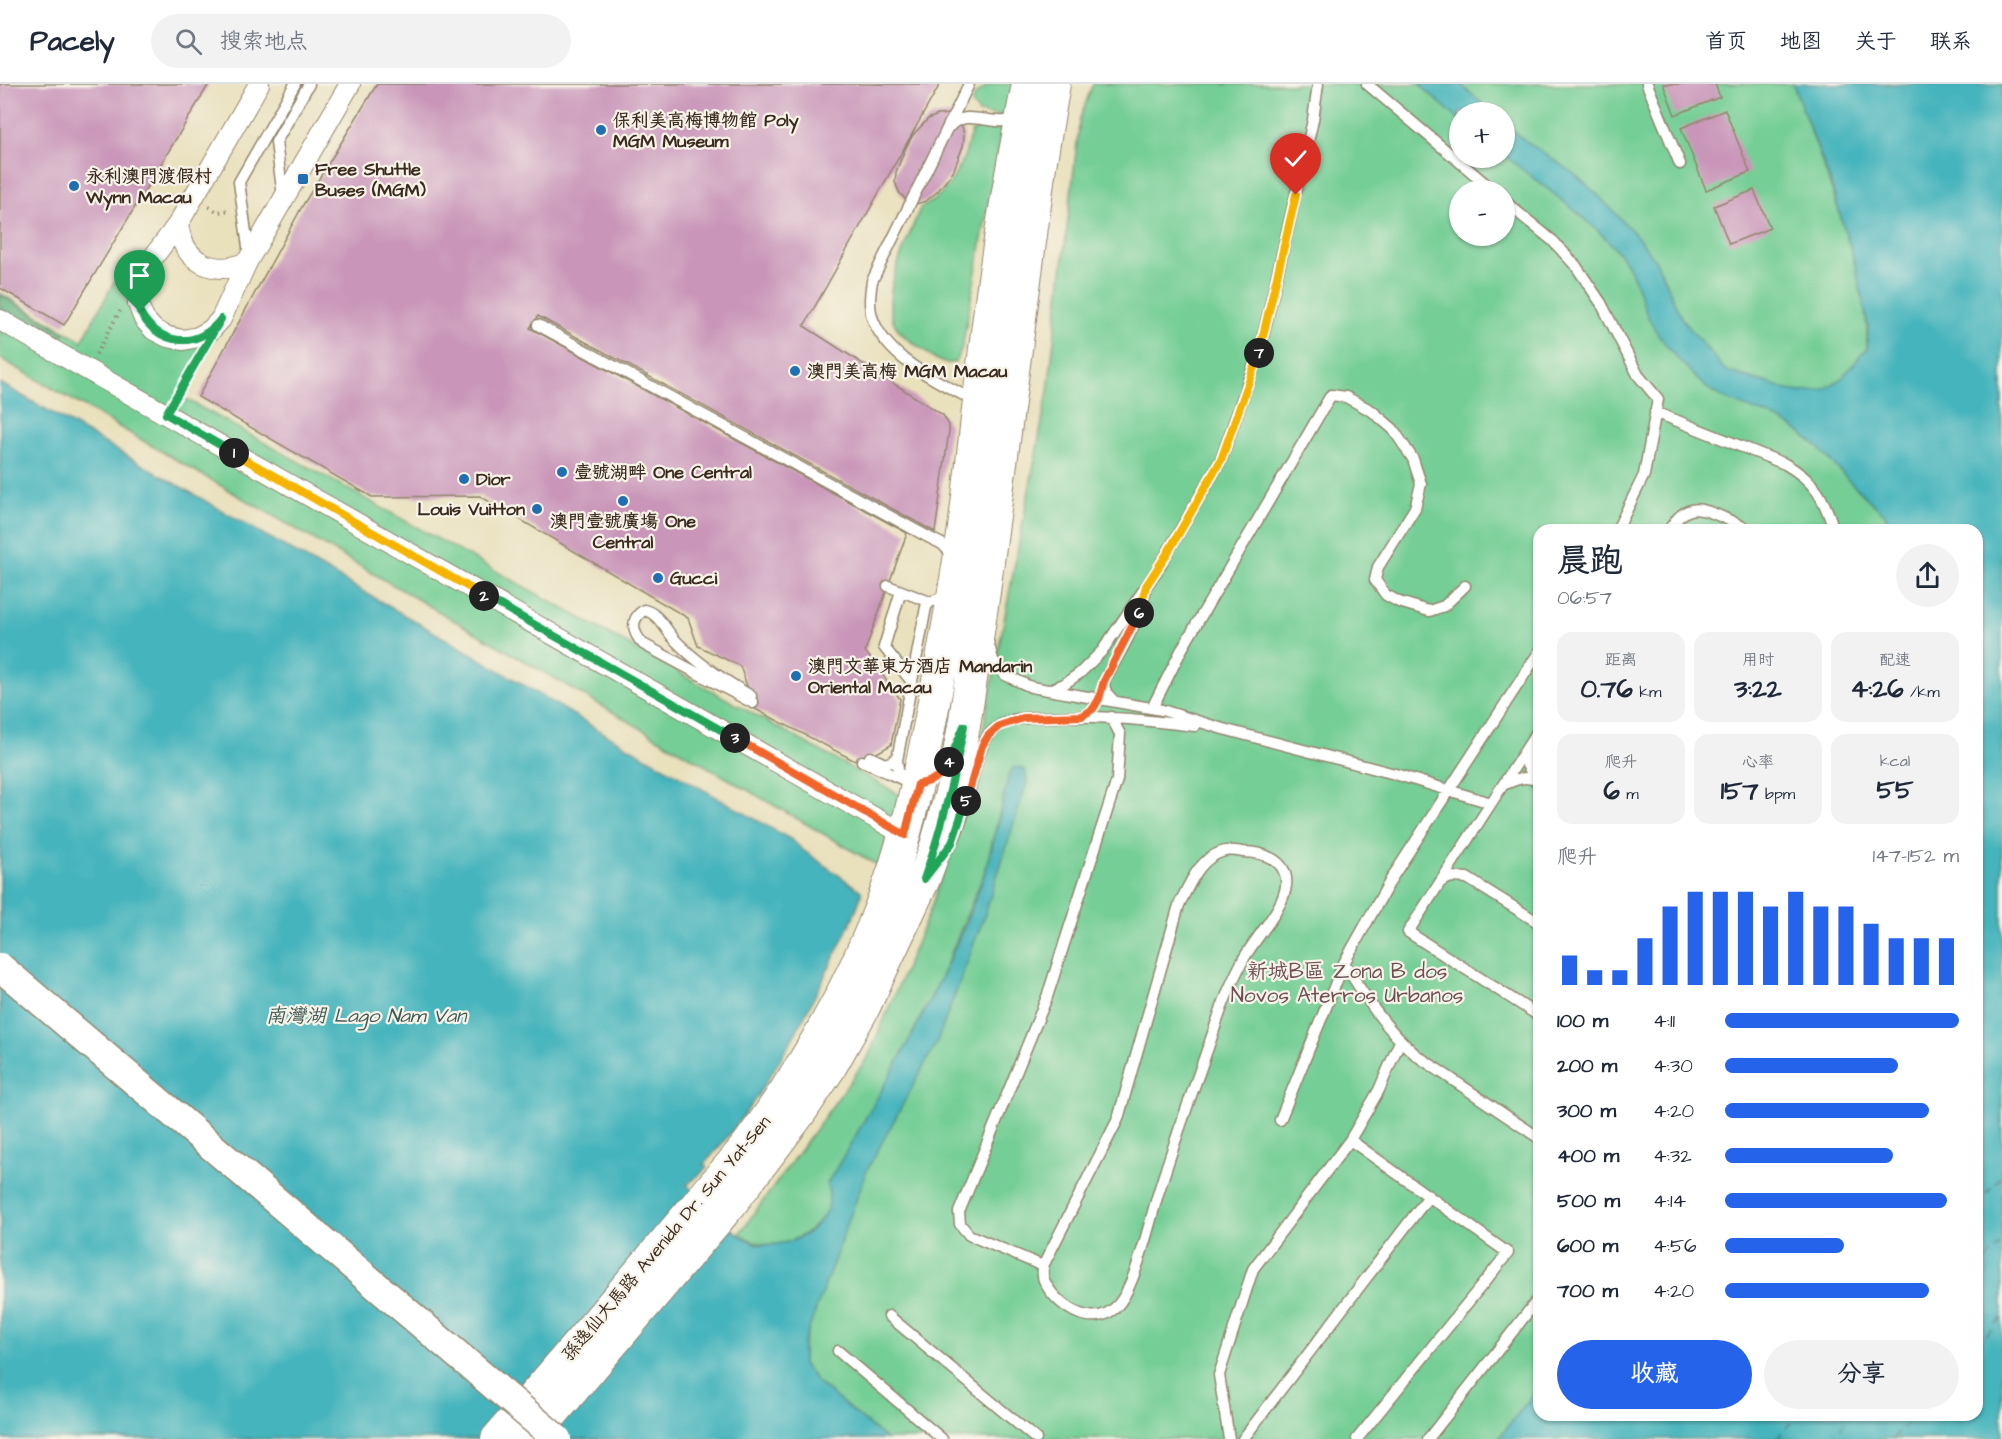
<!DOCTYPE html>
<html lang="zh">
<head>
<meta charset="utf-8">
<style>
  :root { --surface:#fff; --page:#f2f2f3; --text:#1f2937; --muted:#747a83; --line:#e0e1e3; --accent:#2563eb }
  body { margin:0; font-family:"Architects Daughter","LXGW WenKai TC",sans-serif; background:var(--page); color:var(--text); height:100vh; display:flex; flex-direction:column; font-size:22px; white-space:nowrap }
  * { box-sizing:border-box; margin:0 }
  p { font-size:20px; color:var(--muted) }
  .icon { flex:none; width:33px; height:33px; fill:none; stroke:currentColor; stroke-width:2; stroke-linecap:round; stroke-linejoin:round }
  .map { position:relative; flex:1; overflow:hidden }
  .drawer { position:absolute; left:1533px; top:440px; width:450px; height:897px; display:flex; flex-direction:column; background:var(--surface); border-radius:18px; box-shadow:0 2px 4px #0004 }
  .drawer>* { flex:none }
  .fabs { position:absolute; left:1449px; top:18px; display:grid; gap:12px }
  .fabs a { display:grid; place-items:center; width:66px; height:66px; border-radius:50%; background:var(--surface); box-shadow:0 2px 4px #0004; font-size:30px }
  .pin { position:absolute; display:grid; place-items:center; width:51px; height:51px; color:#fff; margin:-62px -26px; border-radius:50% 50% 50% 0; rotate:-45deg; box-shadow:0 0 6px #0007 }
  .pin .icon { rotate:45deg }
  .km { position:absolute; width:30px; height:30px; margin:-15px; border-radius:50%; background:#222; color:#fff; font-size:16px; line-height:30px; text-align:center }
  .round { display:grid; place-items:center; flex:none; width:63px; height:63px; border-radius:32px; background:var(--page) }
  .overview { display:flex; align-items:center; justify-content:space-between; height:102px; padding:0 24px }
  h1 { font-size:33px; font-weight:700; line-height:45px }
  .stats { display:grid; grid-template-columns:repeat(3,1fr); gap:9px; height:102px; padding:6px 24px }
  .stats div { display:grid; align-content:center; border-radius:15px; background:var(--page); text-align:center }
  .stats b { font-size:26px; font-weight:700 }
  .stats small { font-size:16px; font-weight:400 }
  .stats p { font-size:16px }
  .chart { height:168px; padding:12px 24px }
  .chart p { display:flex; justify-content:space-between }
  .chart svg { width:100%; height:108px; margin-top:6px; stroke:var(--accent); stroke-width:6 }
  .cta { display:flex; gap:12px; margin-top:auto; padding:12px 24px }
  .cta a { flex:1; height:69px; border-radius:36px; background:var(--accent); color:#fff; font-size:24px; font-weight:700; line-height:69px; text-align:center }
  .cta a+a { background:var(--page); color:var(--text) }
  ul { padding:0 24px; list-style:none; font-size:20px }
  li { display:grid; grid-template-columns:96px 72px 1fr; align-items:center; height:45px }
  li i { height:15px; border-radius:8px; background:var(--accent) }
  header { display:flex; align-items:center; gap:36px; box-sizing:border-box; height:84px; padding:0 30px; background:var(--surface); border-bottom:2px solid var(--line) }
  header strong { font-size:28px }
  nav { display:flex; gap:33px; margin-inline-start:auto; font-size:21px }
  .search { width:420px; height:54px; background:var(--page); display:flex; align-items:center; gap:15px; box-sizing:border-box; padding:0 21px; border-radius:33px; color:var(--muted); font-size:22px }
  .map>svg:first-child { display:block }
  .green { fill:#75ce95; stroke:#587c5a; stroke-width:1.5; fill-rule:evenodd }
  .forest { fill:#60b17e; stroke:#4e6e4e; stroke-width:1.5 }
  .water { fill:#45b4bc; stroke:#406f6d; stroke-width:1.5 }
  .lines { fill:none; stroke-linecap:round; stroke-linejoin:round }
  .ferry { stroke:#3e5a55; stroke-width:1.5; stroke-dasharray:8 6; stroke-linecap:butt }
  .building { fill:#c996b9 }
  .lane-casing { stroke:#92856d; stroke-width:13 }
  .street-casing { stroke:#92856d; stroke-width:22 }
  .primary-casing { stroke:#92856d; stroke-width:34 }
  .path { stroke:#92856d; stroke-width:4; stroke-dasharray:1.5 4.5; stroke-linecap:butt }
  .lane { stroke:#fff; stroke-width:10 }
  .street { stroke:#fff; stroke-width:20 }
  .primary { stroke:#fff; stroke-width:32 }
  .secondary-bridge-casing { stroke:#92856d; stroke-width:31; stroke-linecap:butt }
  .secondary-bridge { stroke:#fff; stroke-width:28 }
  .split-1-casing { stroke:#fff; stroke-width:12 }
  .split-2-casing { stroke:#fff; stroke-width:12 }
  .split-3-casing { stroke:#fff; stroke-width:12 }
  .split-4-casing { stroke:#fff; stroke-width:12 }
  .split-5-casing { stroke:#fff; stroke-width:12 }
  .split-6-casing { stroke:#fff; stroke-width:12 }
  .split-7-casing { stroke:#fff; stroke-width:12 }
  .split-8-casing { stroke:#fff; stroke-width:12 }
  .split-1 { stroke:#22a559; stroke-width:8 }
  .split-2 { stroke:#f5b400; stroke-width:8 }
  .split-3 { stroke:#22a559; stroke-width:8 }
  .split-4 { stroke:#f0652b; stroke-width:8 }
  .split-5 { stroke:#22a559; stroke-width:8 }
  .split-6 { stroke:#f0652b; stroke-width:8 }
  .split-7 { stroke:#f5b400; stroke-width:8 }
  .split-8 { stroke:#f5b400; stroke-width:8 }
  .poi-dot { fill:#1f6fb2; stroke:#f7f3e8; stroke-width:2 }
  .labels { text-anchor:middle; stroke-width:4.5; stroke-linejoin:round; paint-order:stroke }
  .poi-label { font-size:18px; font-weight:bold; fill:#3b2a1e; stroke:#f7f3e8; text-anchor:start }
  .street-label { font-size:18px; fill:#3b2a1e; stroke:#f7f3e8 }
  .water-label { font-size:20px; font-style:italic; fill:#3e5a55; stroke:#f7f3e8 }
  .quarter-label { font-size:21px; fill:#6d5054; stroke:#f7f3e8 }
</style>
</head>
<body>
<header>
<strong>Pacely</strong>
<div class="search"><svg class="icon" aria-label="search" viewBox="0 0 24 24"><circle cx="10" cy="10" r="6"/><path d="M15 15l6 6"/></svg>搜索地点</div>
<nav><a>首页</a><a>地图</a><a>关于</a><a>联系</a></nav>
</header>
<div class="map">
<svg width="2002" height="1355" viewBox="0 0 2002 1355">
  <rect width="100%" height="100%" fill="#f7f3e8"/>
  <filter id="ink" filterUnits="userSpaceOnUse"><feTurbulence type="fractalNoise" baseFrequency=".0167" numOctaves="2"/><feDisplacementMap in="SourceGraphic" scale="12" xChannelSelector="R" yChannelSelector="G"/><feConvolveMatrix kernelMatrix="1 2 1 2 8 2 1 2 1" color-interpolation-filters="sRGB"/></filter>
  <filter id="wash" filterUnits="userSpaceOnUse"><feTurbulence type="fractalNoise" baseFrequency=".008" numOctaves="4" result="noise"/><feDisplacementMap in="SourceGraphic" scale="24" xChannelSelector="R" yChannelSelector="G"/><feGaussianBlur stdDeviation="1.35" result="paint"/><feColorMatrix in="noise" values="0 0 0 0 0 0 0 0 0 0 0 0 0 0 0 0 0 1.4 0 .05"/><feComposite in="paint" operator="in"/></filter>
  <g filter="url(#wash)">
    <rect width="100%" height="100%" fill="#e9e0bc"/>
    <path class="green" d="M990,0H1013L1007,33L979,29L972,20L975,11Z
      M1093,0H1793C1813,52 1832,102 1848,156C1858,191 1869,227 1867,264L1887,445L1539,446V1303L1498,1355H886L817,1298L803,1280V1261L821,1136C797,1160 770,1170 739,1150L868,973L929,829L972,703L1048,307L1080,34ZM1460,28H1504V74H1460ZM1460,106H1504V152H1460ZM1009,691L954,914L895,984L940,896L985,787Z
      M981,43L1002,46L962,264L955,278C942,283 932,272 922,265C913,259 903,253 897,244C876,214 909,155 920,124C943,114 956,93 965,70C968,62 968,55 972,47Z
      M118,191L128,220L140,240L214,254L182,313L900,711L879,782L0,274V209L82,257Z"/>
    <path class="forest" d="M0,211L65,248L55,266L0,235Z"/>
    <path class="water" d="M1419,0H1460L1492,28H1460L1459,36Z
      M1793,0H2002V1355H1498L1539,1303V1330H1977V446L1887,445V432C1874,421 1862,410 1850,398C1833,380 1818,361 1798,347C1767,324 1725,324 1698,296C1682,280 1659,256 1649,235C1641,217 1638,198 1627,180C1602,142 1542,102 1505,72V39L1520,53L1572,88L1596,109L1638,153L1657,179L1682,235L1723,284L1729,288L1768,299L1787,306L1802,308L1825,305L1843,293L1867,264L1868,242L1855,180L1829,94Z
      M0,299L472,570L597,645L792,756L803,766L861,807V812L854,831C813,919 770,1008 704,1080L707,1084L687,1101C706,1119 735,1155 759,1160C767,1162 775,1160 783,1159C796,1157 806,1151 815,1142C829,1127 832,1119 827,1100C886,1000 946,899 985,788C995,757 1001,723 1009,691L1013,684L1019,683L1025,686L1027,698L984,833L937,958L867,1086L803,1261V1280L817,1298L886,1355H0Z"/>
    <g class="lines">
      <path class="ferry" d="M1977,1121L2002,1092
        M1977,1187L2002,1159
        M1977,1262L2002,1234
        M1777,1355L1798,1330
        M1831,1355L1852,1330
        M1893,1355L1915,1330"/>
    </g>
    <g id="blocks">
      <path class="building" d="M0,0H209L64,241L0,204Z
        M377,0H940L804,242L943,331L949,341V347L935,448L538,232L530,244L907,449L865,567L900,615L891,661L859,679L755,625L740,582L698,562L688,534L480,412L372,413L198,313L303,121Z
        M1663,0H1715L1720,13L1675,31Z
        M1725,26L1750,88L1706,106L1681,44Z
        M949,30L956,34L962,42L964,51L963,62L953,88L937,108L926,117L916,120L906,116L899,108L895,98L896,88L905,65L913,51L928,35L938,31Z
        M1754,106L1770,144L1729,160L1714,122Z"/>
    </g>
  </g>
  <g filter="url(#ink)">
    <use href="#blocks" fill-opacity="0" stroke="#92856d" stroke-width="1.5"/>
    <g class="lines">
      <g class="lane-casing">
        <path id="lane" d="M969,0L872,197C870,210 868,225 874,238C891,278 941,298 976,318
          M1367,0L1493,106
          M1647,0L1680,80
          M950,42C968,23 994,45 1017,34
          M283,113L276,58L309,0
          M1504,117L1553,157L1576,182L1601,219L1638,291L1658,315L1644,391L1617,446
          M249,170L239,98L295,0
          M538,241L930,454L942,460L954,472
          M1655,328L1785,380C1815,397 1824,414 1834,446
          M1669,446C1685,420 1697,422 1722,433C1731,437 1740,441 1749,446
          M888,502L930,518
          M901,507L884,563L912,598
          M988,557L993,576L1005,591L1031,603L1162,626L1223,645L1395,690L1491,719
          M1050,606L1064,600L1080,589L1102,567L1158,485L1221,376L1261,261L1313,36L1318,0
          M751,612C724,596 698,580 676,557C666,547 659,529 644,526C629,536 633,549 643,560L753,619
          M1114,617C1108,611 1103,606 1104,597C1120,568 1138,540 1145,508
          M1152,624L1183,563L1331,311L1346,313L1372,327L1393,345L1413,375L1421,400L1415,424L1378,483L1375,496L1386,511L1399,518L1429,527L1444,522L1465,502
          M1539,645L1408,848L1539,932
          M1526,666L1527,681L1536,695
          M870,673L885,680L893,677L898,672
          M862,677L904,696
          M903,696L898,686L897,676L926,523L930,518L949,511
          M1503,701C1516,695 1525,691 1539,697
          M949,764C967,734 969,695 982,663C986,652 996,642 1007,638C1020,633 1035,633 1048,633C1098,631 1146,636 1195,642
          M1440,798L1451,793L1467,794L1539,839
          M1344,879C1367,916 1383,942 1416,971L1539,1054
          M1280,1036L1344,879L1393,792L1539,568
          M1350,1056L1508,1169L1357,1355
          M1043,1182C1043,1187 1042,1192 1044,1196C1055,1222 1093,1247 1117,1222C1136,1202 1150,1135 1159,1107C1175,1055 1194,1004 1212,952C1220,927 1230,900 1243,876C1254,855 1283,826 1286,802C1289,776 1263,768 1243,768C1237,767 1230,766 1225,767C1200,772 1189,801 1179,821L1118,1035L1043,1182L969,1151L960,1140L959,1128L1047,913L1117,696L1120,650L1111,633
          M889,1232L1036,1355
          M838,1267L942,1355
          M1229,1355L1219,1291L1253,1185L1350,1056L1379,1006L1400,957
          M1243,1355L1429,1112
          M1428,1355L1539,1214"/>
      </g>
      <g class="street-casing">
        <path id="street" d="M259,0L178,140L146,183L139,197L138,220L144,235L154,246L168,253L183,256L198,253L211,246L221,235L247,178L350,0
          M178,140C183,178 213,193 247,178
          M0,236L905,751"/>
      </g>
      <g class="primary-casing">
        <path id="primary" d="M497,1355L746,1063C804,985 853,901 886,809C912,737 926,662 940,586C949,537 958,487 965,437C976,352 983,267 996,182C1005,121 1016,61 1028,0
          M531,1355L730,1121L799,1030L829,985L863,925L924,795L936,762L953,702L964,642L984,508L1040,82L1054,0"/>
      </g>
      <path class="path" d="M209,123L218,128L230,126
        M96,270L120,227
        M176,314L200,271"/>
      <use href="#lane" class="lane"/>
      <use href="#street" class="street"/>
      <use href="#primary" class="primary"/>
      <g class="secondary-bridge-casing">
        <path id="secondary-bridge" d="M0,883L557,1355"/>
      </g>
      <use href="#secondary-bridge" class="secondary-bridge"/>
    </g>
  </g>
  <g class="lines" filter="url(#ink)">
    <g class="split-1-casing">
      <path id="split-1" d="M140,228C158,262 198,266 221,235L166,330L234,369"/>
    </g>
    <g class="split-2-casing">
      <path id="split-2" d="M234,369L484,512"/>
    </g>
    <g class="split-3-casing">
      <path id="split-3" d="M484,512L735,654"/>
    </g>
    <g class="split-4-casing">
      <path id="split-4" d="M735,654L905,751L918,700C934,698 941,691 949,678"/>
    </g>
    <g class="split-5-casing">
      <path id="split-5" d="M949,678L964,642C954,694 942,744 924,795L952,759L966,717"/>
    </g>
    <g class="split-6-casing">
      <path id="split-6" d="M966,717L982,662L988,652L999,642L1023,634L1082,632L1093,625L1099,615L1104,597L1139,529"/>
    </g>
    <g class="split-7-casing">
      <path id="split-7" d="M1139,529L1146,502L1167,470L1221,376L1259,269"/>
    </g>
    <g class="split-8-casing">
      <path id="split-8" d="M1259,269L1296,111"/>
    </g>
    <use href="#split-1" class="split-1"/>
    <use href="#split-2" class="split-2"/>
    <use href="#split-3" class="split-3"/>
    <use href="#split-4" class="split-4"/>
    <use href="#split-5" class="split-5"/>
    <use href="#split-6" class="split-6"/>
    <use href="#split-7" class="split-7"/>
    <use href="#split-8" class="split-8"/>
  </g>
  <g class="poi-dot">
    <circle cx="601" cy="46" r="6"/>
    <rect x="297" y="89" width="12" height="12" rx="3"/>
    <circle cx="74" cy="102" r="6"/>
    <circle cx="795" cy="287" r="6"/>
    <circle cx="562" cy="388" r="6"/>
    <circle cx="464" cy="395" r="6"/>
    <circle cx="623" cy="417" r="6"/>
    <circle cx="537" cy="425" r="6"/>
    <circle cx="658" cy="494" r="6"/>
    <circle cx="796" cy="592" r="6"/>
  </g>
  <g class="labels">
    <g class="poi-label">
      <text x="613" y="42">保利美高梅博物館 Poly<tspan x="613" dy="21">MGM Museum</tspan></text>
      <text x="315" y="91">Free Shuttle<tspan x="315" dy="21">Buses (MGM)</tspan></text>
      <text x="86" y="98">永利澳門渡假村<tspan x="86" dy="21">Wynn Macau</tspan></text>
      <text x="807" y="293">澳門美高梅 MGM Macau</text>
      <text x="574" y="394">壹號湖畔 One Central</text>
      <text x="476" y="401">Dior</text>
      <text x="525" y="431" text-anchor="end">Louis Vuitton</text>
      <text x="623" y="443" text-anchor="middle">澳門壹號廣塲 One<tspan x="623" dy="21">Central</tspan></text>
      <text x="670" y="500">Gucci</text>
      <text x="808" y="588">澳門文華東方酒店 Mandarin<tspan x="808" dy="21">Oriental Macau</tspan></text>
    </g>
    <g class="street-label">
      <text transform="translate(666 1154) rotate(-50)" y="6">孫逸仙大馬路 Avenida Dr. Sun Yat-Sen</text>
    </g>
    <g class="water-label">
      <text x="366" y="938">南灣湖 Lago Nam Van</text>
    </g>
    <g class="quarter-label">
      <text x="1347" y="894">新城B區 Zona B dos<tspan x="1347" dy="24">Novos Aterros Urbanos</tspan></text>
    </g>
  </g>
</svg>
<div class="fabs">
<a>+</a>
<a>−</a>
</div>
<div class="pin" style="left:140px;top:228px;background:#1e9e55"><svg class="icon" aria-label="arrive" viewBox="0 0 24 24"><path d="M6 21V4h12l-3 4 3 4H6"/></svg></div>
<div class="pin" style="left:1296px;top:111px;background:#d93025"><svg class="icon" aria-label="check" viewBox="0 0 24 24"><path d="M5 12l5 5 9-10"/></svg></div>
<b class="km" style="left:234px;top:369px">1</b>
<b class="km" style="left:484px;top:512px">2</b>
<b class="km" style="left:735px;top:654px">3</b>
<b class="km" style="left:949px;top:678px">4</b>
<b class="km" style="left:966px;top:717px">5</b>
<b class="km" style="left:1139px;top:529px">6</b>
<b class="km" style="left:1259px;top:269px">7</b>
<section class="drawer">
<div class="overview"><div><h1>晨跑</h1><p>06:57</p></div><a class="round"><svg class="icon" aria-label="share" viewBox="0 0 24 24"><path d="M12 15V3M7 8l5-5 5 5M5 13v7h14v-7"/></svg></a></div>
<div class="stats">
<div><p>距离</p><b>0.76<small> km</small></b></div>
<div><p>用时</p><b>3:22</b></div>
<div><p>配速</p><b>4:26<small> /km</small></b></div>
</div>
<div class="stats">
<div><p>爬升</p><b>6<small> m</small></b></div>
<div><p>心率</p><b>157<small> bpm</small></b></div>
<div><p>kcal</p><b>55</b></div>
</div>
<div class="chart"><p><span>爬升</span>147–152 m</p>
<svg viewBox="0 0 160 44" preserveAspectRatio="none"><path d="M5 44V32M15 44V38M25 44V38M35 44V25M45 44V12M55 44V6M65 44V6M75 44V6M85 44V12M95 44V6M105 44V12M115 44V12M125 44V19M135 44V25M145 44V25M155 44V25"/></svg>
</div>
<ul>
<li><b>100 m</b>4:11<i style="width:100%"></i></li>
<li><b>200 m</b>4:30<i style="width:74%"></i></li>
<li><b>300 m</b>4:20<i style="width:87%"></i></li>
<li><b>400 m</b>4:32<i style="width:72%"></i></li>
<li><b>500 m</b>4:14<i style="width:95%"></i></li>
<li><b>600 m</b>4:56<i style="width:51%"></i></li>
<li><b>700 m</b>4:20<i style="width:87%"></i></li>
</ul>
<div class="cta"><a>收藏</a><a>分享</a></div>
</section>
</div>
</body>
</html>
